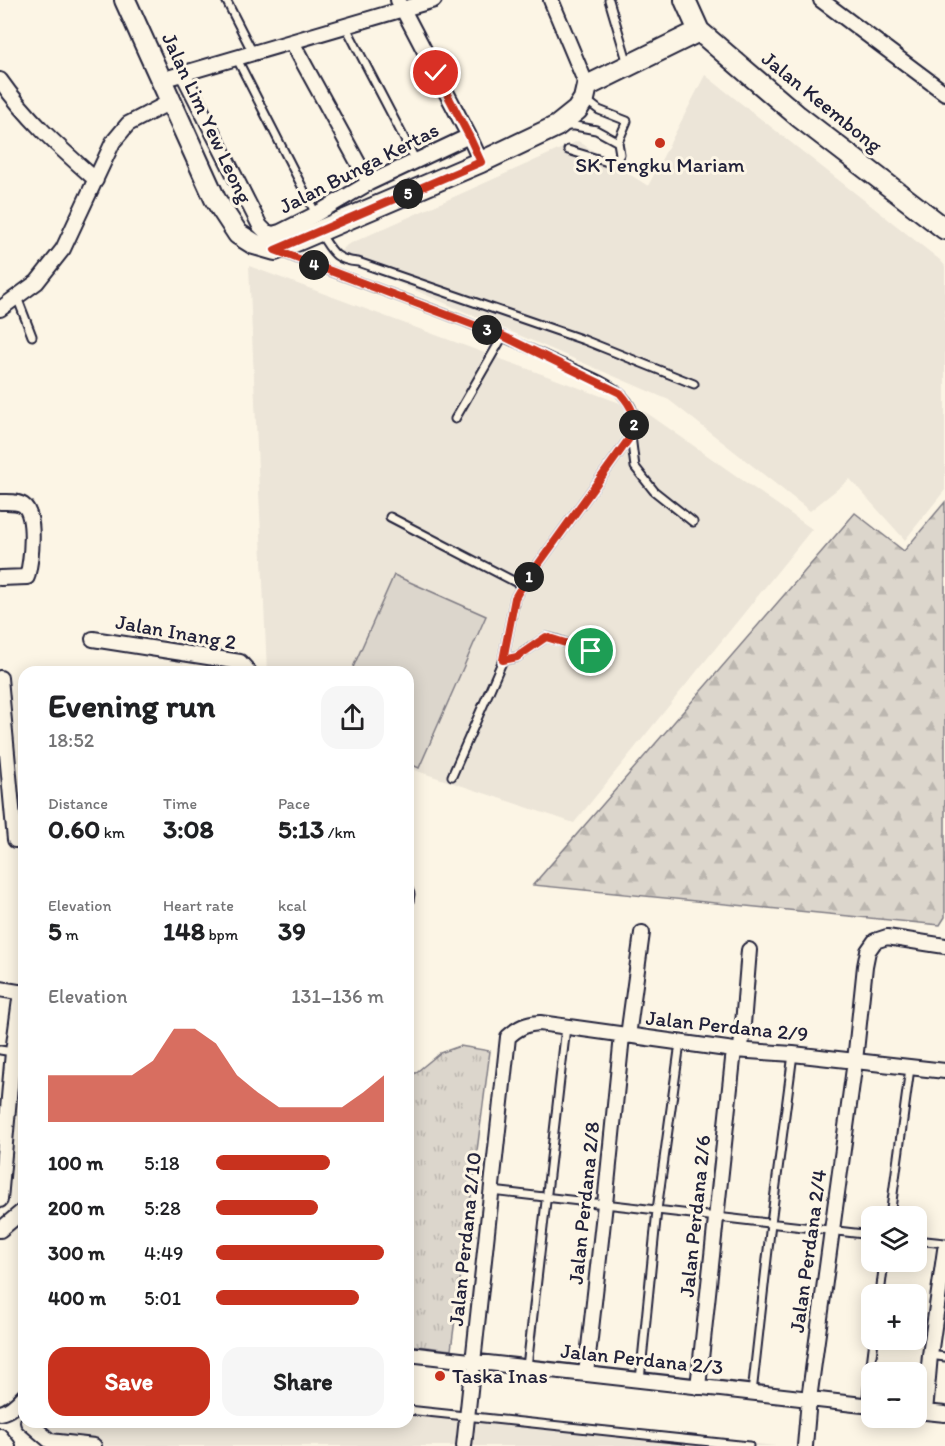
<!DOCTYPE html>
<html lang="en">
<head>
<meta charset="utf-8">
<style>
  :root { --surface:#fff; --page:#f6f6f6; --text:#202124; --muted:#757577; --accent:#c8321e }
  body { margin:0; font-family:Itim,sans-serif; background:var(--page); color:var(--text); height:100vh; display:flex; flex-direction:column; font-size:22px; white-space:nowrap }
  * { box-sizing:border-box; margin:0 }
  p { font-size:20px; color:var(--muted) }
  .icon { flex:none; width:33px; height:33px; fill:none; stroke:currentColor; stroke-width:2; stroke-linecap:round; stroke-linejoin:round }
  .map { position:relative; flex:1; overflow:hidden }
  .panel { position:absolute; left:18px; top:666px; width:396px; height:762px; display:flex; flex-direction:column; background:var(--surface); border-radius:18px; box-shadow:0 3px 15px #0003 }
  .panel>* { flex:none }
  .fabs { position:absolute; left:861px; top:1206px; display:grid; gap:12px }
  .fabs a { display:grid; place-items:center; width:66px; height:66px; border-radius:12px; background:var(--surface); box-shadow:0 3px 15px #0003; font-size:30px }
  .pin { position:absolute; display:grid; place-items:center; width:51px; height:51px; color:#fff; margin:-26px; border:3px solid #fff; border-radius:50%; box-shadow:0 2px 6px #0007 }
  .km { position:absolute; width:30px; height:30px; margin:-15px; border-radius:50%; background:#222; color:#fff; font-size:16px; line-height:30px; text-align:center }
  .round { display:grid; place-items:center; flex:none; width:63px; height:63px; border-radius:18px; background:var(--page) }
  .summary { display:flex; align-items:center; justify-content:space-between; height:102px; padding:0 30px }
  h1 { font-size:33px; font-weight:700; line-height:45px }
  .stats { display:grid; grid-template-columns:repeat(3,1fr); gap:9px; height:102px; padding:6px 30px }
  .stats div { display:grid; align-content:center }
  .stats b { font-size:26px; font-weight:700 }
  .stats small { font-size:16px; font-weight:400 }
  .stats p { font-size:16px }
  .chart { height:168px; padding:12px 30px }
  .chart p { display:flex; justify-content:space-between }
  .chart svg { width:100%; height:108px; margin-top:6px; fill:var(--accent); opacity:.7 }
  .cta { display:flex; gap:12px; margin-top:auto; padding:12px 30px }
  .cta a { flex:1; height:69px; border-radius:18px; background:var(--accent); color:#fff; font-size:24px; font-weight:700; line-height:69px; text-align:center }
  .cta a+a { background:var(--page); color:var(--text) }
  ul { padding:0 30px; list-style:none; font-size:20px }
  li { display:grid; grid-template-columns:96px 72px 1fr; align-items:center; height:45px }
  li i { height:15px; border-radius:8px; background:var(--accent) }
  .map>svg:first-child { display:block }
  .built { fill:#ece5d8 }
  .forest { fill:url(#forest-firs); stroke:#7f7c84; stroke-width:1.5 }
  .park { fill:url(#park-tufts); stroke:#7f7c84; stroke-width:1.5 }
  .pitch { fill:#dcd6cc; stroke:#7f7c84; stroke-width:1.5 }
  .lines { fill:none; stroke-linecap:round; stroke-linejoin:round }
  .lane-casing { stroke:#22223b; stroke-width:11 }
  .street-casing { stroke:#22223b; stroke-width:18 }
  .secondary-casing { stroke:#22223b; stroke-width:24 }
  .lane { stroke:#fcf5e5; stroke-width:7 }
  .street { stroke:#fcf5e5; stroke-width:14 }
  .secondary { stroke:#fcf5e5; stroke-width:20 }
  .route-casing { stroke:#fff; stroke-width:12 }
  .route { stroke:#c8321e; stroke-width:8 }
  .poi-dot { fill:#c8321e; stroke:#fcf5e5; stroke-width:2 }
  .labels { text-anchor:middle; stroke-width:6; stroke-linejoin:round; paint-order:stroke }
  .street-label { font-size:21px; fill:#22223b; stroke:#fcf5e5 }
  .poi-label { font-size:21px; fill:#22223b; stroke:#fcf5e5 }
</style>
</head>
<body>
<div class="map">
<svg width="945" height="1446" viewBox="0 0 945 1446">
  <defs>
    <pattern id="forest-firs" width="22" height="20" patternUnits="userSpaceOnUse" patternTransform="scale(1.5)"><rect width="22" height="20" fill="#dcd6cc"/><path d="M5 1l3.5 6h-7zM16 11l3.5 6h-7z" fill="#bcb7b0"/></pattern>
    <pattern id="park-tufts" width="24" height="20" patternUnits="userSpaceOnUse" patternTransform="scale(1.5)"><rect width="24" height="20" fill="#dcd6cc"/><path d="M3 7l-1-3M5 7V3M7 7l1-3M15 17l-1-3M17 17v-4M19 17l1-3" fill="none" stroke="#bcb7b0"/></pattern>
  </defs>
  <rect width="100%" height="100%" fill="#fcf5e5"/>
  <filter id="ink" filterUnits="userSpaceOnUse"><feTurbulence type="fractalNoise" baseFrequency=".0167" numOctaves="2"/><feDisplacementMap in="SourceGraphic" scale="12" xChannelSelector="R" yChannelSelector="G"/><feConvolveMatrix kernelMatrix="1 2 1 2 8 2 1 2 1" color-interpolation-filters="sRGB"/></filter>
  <g filter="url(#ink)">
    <path class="built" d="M705,75L940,260L945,266V490L905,540L850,479L810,511L669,400L336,256L347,245L578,141L648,186Z
      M249,266L647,413L812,529L574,823L408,768V672H267Z
      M24,1389V1422H408V1407L776,1446H60L27,1430L8,1405Z"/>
    <path class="forest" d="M945,502V917L940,925L533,885L855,513L904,551Z"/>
    <path class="park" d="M460,1046L490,1051L451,1350L408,1345V1079L440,1053Z"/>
    <path class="pitch" d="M394,575L486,616L419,768L408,763V672H351Z"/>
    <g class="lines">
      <g class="lane-casing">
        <path id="lane" d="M226,0L253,53
          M609,0L628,64
          M346,27L416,161
          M237,59L316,214
          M565,126H575L596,130L618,142
          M568,150L611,163L616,161L620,154L618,142L627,121L599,110L586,100
          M320,233C332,251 334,260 358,262L584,340L694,384
          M280,252C372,288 467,319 557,361C576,370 608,381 622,395C634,407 638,420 631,436L519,591L515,598L503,660L452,776
          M17,297L32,336
          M455,419L503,336
          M631,436L635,467L654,491L693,522
          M390,517L523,586
          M503,660L517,657L546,637C573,642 578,655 608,646
          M408,889L410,894L408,908
          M0,1050L13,1052
          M492,1191L872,1235
          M890,1216L910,1068
          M916,1240L945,1243
          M880,1294L884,1262
          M930,1355L945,1357
          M527,1367L566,1027
          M640,1380L657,1210L680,1043
          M752,1393L771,1223L793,1054
          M866,1405L874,1340
          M408,1410L749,1446"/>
      </g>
      <g class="street-casing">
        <path id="street" d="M398,0L469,136L481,162
          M551,0L587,86
          M821,0L945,93
          M292,42L369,183
          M183,74L260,226L266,232L273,234L280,232L316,214L369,183L469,136
          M0,80C28,120 59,147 96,180
          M161,80L434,0
          M0,309L37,282L63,249L113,142L128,124L170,102
          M0,502C7,502 17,501 23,505C37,514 31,562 27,577L0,578
          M93,639L240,662L249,672
          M0,678L15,840
          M0,989L24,993
          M628,1036L642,933
          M741,1049L749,950
          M0,1200L13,1052L21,992
          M0,1230L24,1210
          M408,1354L872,1406
          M586,1374L605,1204L622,1036
          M698,1387L734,1050
          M916,1411L945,1414
          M925,1412L930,1355L945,1250
          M0,1413C10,1411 17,1404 24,1396
          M28,1422L50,1441L94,1446
          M0,1436L8,1446
          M464,1446L508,1037C519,1027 526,1024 540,1023L734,1050L793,1054L945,1071
          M805,1446L809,1399L855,1061L865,966L868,951L875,941L887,937L945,946"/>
      </g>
      <g class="secondary-casing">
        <path id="secondary" d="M125,0L215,199L238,234L254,244L275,250L481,162L557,126L577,110L584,99L587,86L699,31
          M685,0L699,31L798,116L945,229"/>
      </g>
      <use href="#lane" class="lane"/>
      <use href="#street" class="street"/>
      <use href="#secondary" class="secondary"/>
    </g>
  </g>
  <g class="lines" filter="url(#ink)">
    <g class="route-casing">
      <path id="route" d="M436,73L469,136L481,162L275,250L503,336L620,393C632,406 638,418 631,436L519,591L515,598L503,660L517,657L546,637L591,651"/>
    </g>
    <use href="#route" class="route"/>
  </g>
  <g class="poi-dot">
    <circle cx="660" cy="143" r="6"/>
    <circle cx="440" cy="1376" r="6"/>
  </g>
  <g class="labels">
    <g class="street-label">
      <text transform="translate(822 102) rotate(39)" y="7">Jalan Keembong</text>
      <text transform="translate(207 118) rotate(65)" y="7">Jalan Lim Yew Leong</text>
      <text transform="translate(359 168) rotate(-27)" y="7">Jalan Bunga Kertas</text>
      <text transform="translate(176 632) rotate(10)" y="7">Jalan Inang 2</text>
      <text transform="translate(727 1026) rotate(6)" y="7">Jalan Perdana 2/9</text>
      <text transform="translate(584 1203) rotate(-84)" y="7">Jalan Perdana 2/8</text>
      <text transform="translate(695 1216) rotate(-84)" y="7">Jalan Perdana 2/6</text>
      <text transform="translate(465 1239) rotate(-84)" y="7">Jalan Perdana 2/10</text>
      <text transform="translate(808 1251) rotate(-82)" y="7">Jalan Perdana 2/4</text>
      <text transform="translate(642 1359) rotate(6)" y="7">Jalan Perdana 2/3</text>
    </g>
    <g class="poi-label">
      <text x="660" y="172">SK Tengku Mariam</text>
      <text x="452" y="1383" text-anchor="start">Taska Inas</text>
    </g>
  </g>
</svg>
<div class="fabs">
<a><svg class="icon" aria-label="layers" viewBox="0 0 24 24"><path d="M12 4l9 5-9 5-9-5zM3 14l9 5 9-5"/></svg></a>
<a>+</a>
<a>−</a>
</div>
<div class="pin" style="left:591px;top:651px;background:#1e9e55"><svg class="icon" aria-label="arrive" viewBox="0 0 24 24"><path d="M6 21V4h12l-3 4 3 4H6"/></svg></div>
<div class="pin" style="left:436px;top:73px;background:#d93025"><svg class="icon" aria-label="check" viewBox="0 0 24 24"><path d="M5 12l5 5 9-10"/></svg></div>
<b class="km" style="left:529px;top:577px">1</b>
<b class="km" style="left:634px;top:425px">2</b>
<b class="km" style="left:487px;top:330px">3</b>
<b class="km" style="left:314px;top:265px">4</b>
<b class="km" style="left:408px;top:194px">5</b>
<section class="panel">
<div class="summary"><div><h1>Evening run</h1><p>18:52</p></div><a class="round"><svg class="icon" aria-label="share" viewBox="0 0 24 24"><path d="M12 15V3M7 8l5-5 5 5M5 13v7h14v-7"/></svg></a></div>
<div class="stats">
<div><p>Distance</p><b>0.60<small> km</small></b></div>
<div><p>Time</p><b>3:08</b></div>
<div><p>Pace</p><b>5:13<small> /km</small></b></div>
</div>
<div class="stats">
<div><p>Elevation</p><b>5<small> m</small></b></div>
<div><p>Heart rate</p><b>148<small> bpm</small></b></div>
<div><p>kcal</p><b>39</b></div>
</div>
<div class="chart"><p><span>Elevation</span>131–136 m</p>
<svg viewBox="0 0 160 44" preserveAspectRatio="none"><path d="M0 44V25L10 25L20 25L30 25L40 25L50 19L60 6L70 6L80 12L90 25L100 32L110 38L120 38L130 38L140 38L150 32L160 25V44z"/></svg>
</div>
<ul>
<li><b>100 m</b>5:18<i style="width:68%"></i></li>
<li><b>200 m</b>5:28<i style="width:61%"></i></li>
<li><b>300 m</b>4:49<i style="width:100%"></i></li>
<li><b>400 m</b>5:01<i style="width:85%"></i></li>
</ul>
<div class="cta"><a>Save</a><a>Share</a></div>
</section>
</div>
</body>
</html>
